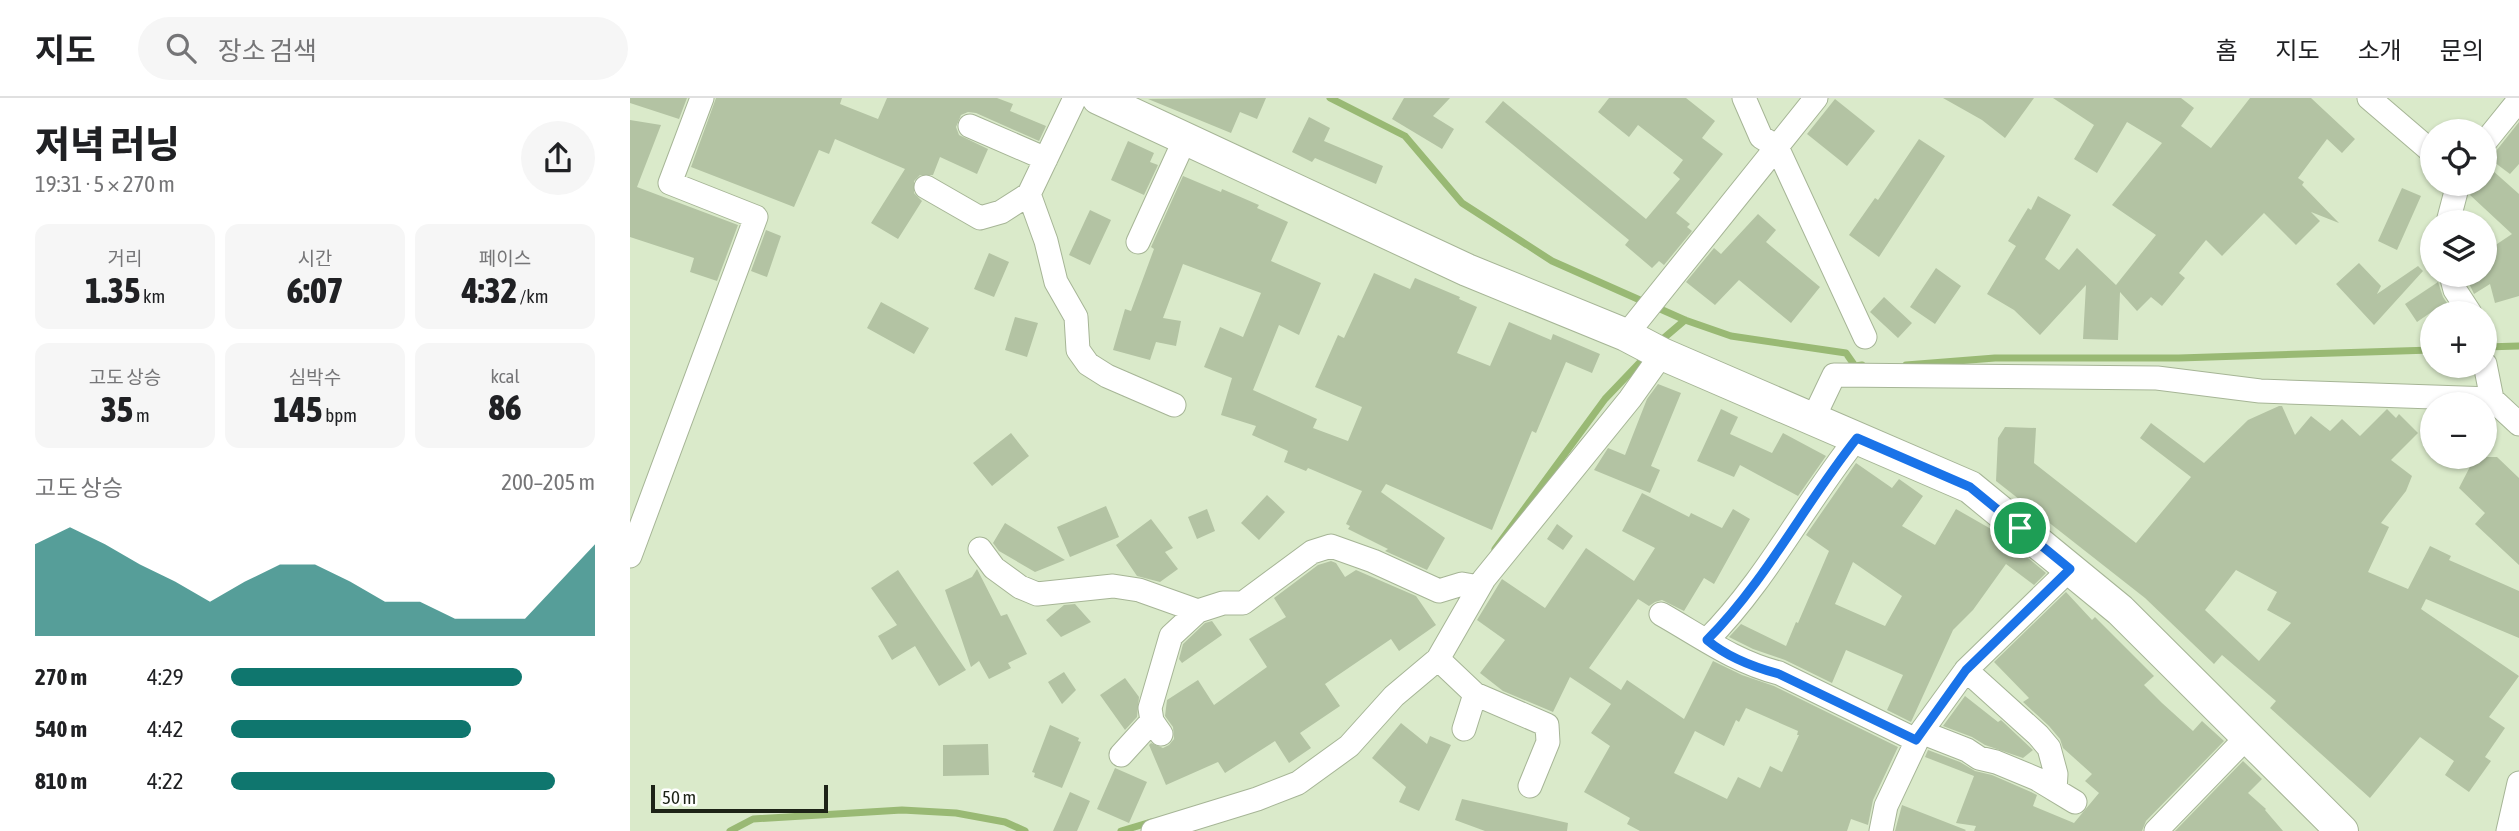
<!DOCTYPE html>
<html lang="ko">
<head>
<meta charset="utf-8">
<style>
  :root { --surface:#fff; --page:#f6f6f6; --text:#202124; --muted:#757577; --line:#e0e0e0; --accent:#0f766e }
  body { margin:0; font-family:"Asap Condensed","Noto Sans KR",sans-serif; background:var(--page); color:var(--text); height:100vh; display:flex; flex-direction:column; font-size:26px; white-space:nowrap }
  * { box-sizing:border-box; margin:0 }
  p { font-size:23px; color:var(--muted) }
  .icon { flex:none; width:38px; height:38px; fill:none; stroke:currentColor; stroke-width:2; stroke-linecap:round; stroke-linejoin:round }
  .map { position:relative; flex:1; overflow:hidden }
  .drawer { display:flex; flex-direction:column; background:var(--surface); width:630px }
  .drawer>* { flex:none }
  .buttons { position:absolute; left:1790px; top:21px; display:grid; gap:14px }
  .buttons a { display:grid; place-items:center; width:77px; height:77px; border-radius:50%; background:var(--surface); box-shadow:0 2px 5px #0004; font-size:35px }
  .scale { position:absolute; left:21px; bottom:18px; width:177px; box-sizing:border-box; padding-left:7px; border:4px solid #1d2317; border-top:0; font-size:19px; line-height:24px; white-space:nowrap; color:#1d2317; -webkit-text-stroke:5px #fff; paint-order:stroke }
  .pin { position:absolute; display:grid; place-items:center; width:60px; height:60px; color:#fff; margin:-30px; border:4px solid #fff; border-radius:50%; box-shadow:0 2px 7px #0007 }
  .round { display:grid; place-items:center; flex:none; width:74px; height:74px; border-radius:37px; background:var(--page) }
  .headline { display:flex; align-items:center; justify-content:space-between; height:119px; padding:0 35px }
  h1 { font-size:38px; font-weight:800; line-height:52px }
  .stats { display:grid; grid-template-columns:repeat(3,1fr); gap:10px; height:119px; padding:7px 35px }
  .stats div { display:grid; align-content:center; border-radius:14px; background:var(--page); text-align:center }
  .stats b { font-size:35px; font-weight:800 }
  .stats small { font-size:19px; font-weight:400 }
  .stats p { font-size:19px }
  .chart { height:196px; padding:14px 35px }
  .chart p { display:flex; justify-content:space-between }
  .chart svg { width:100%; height:126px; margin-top:7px; fill:var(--accent); opacity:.7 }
  ul { padding:0 35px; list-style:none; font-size:23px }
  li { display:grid; grid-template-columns:112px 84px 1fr; align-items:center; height:52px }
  li i { height:18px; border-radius:9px; background:var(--accent) }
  header { display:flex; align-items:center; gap:42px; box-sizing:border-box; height:98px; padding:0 35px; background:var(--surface); border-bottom:2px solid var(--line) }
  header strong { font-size:33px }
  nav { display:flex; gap:38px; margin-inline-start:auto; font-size:24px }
  .search { width:490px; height:63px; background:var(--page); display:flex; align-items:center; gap:18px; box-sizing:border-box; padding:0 24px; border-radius:38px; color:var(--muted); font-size:26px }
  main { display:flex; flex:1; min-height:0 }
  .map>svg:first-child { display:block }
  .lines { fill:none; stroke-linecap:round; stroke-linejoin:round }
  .stream { stroke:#99b974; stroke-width:7 }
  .building { fill:#b3c3a3; fill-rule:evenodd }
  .street-casing { stroke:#a6b596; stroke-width:25 }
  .secondary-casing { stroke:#a6b596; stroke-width:34 }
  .street { stroke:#fff; stroke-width:23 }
  .secondary { stroke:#fff; stroke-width:32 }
  .route-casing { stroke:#fff; stroke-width:14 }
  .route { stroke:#1a73e8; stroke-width:9 }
</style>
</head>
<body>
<header>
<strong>지도</strong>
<div class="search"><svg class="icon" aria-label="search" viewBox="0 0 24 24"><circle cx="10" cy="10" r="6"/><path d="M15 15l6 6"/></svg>장소 검색</div>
<nav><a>홈</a><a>지도</a><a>소개</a><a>문의</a></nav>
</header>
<main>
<section class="drawer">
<div class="headline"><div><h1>저녁 러닝</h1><p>19:31 · 5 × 270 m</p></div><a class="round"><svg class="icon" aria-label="share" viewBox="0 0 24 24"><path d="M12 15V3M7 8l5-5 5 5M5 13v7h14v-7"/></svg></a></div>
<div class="stats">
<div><p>거리</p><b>1.35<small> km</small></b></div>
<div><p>시간</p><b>6:07</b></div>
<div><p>페이스</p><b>4:32<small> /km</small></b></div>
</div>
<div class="stats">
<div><p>고도 상승</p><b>35<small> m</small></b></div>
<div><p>심박수</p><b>145<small> bpm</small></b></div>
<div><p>kcal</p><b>86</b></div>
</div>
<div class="chart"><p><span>고도 상승</span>200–205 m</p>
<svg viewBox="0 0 160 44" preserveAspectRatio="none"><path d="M0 44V12L10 6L20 12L30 19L40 25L50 32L60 25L70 19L80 19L90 25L100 32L110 32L120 38L130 38L140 38L150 25L160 12V44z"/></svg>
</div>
<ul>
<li><b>270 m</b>4:29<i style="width:80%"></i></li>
<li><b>540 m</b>4:42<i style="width:66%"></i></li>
<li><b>810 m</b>4:22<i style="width:89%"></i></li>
</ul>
</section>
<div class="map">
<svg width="1889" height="733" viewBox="0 0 1889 733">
  <rect width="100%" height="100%" fill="#daeaca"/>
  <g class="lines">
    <path class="stream" d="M700,0L775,38L832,105L922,163L1055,222L1101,238L1216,255L1225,268L1232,267
      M1028,245L1055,222
      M1855,249L1889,248
      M1276,267L1365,260H1549L1802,252
      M865,451L975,301L1017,257
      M100,733L123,721L272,712L326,715L375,724L395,733
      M491,733L521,724"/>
  </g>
  <path class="building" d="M0,0H57L49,21L0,5Z
    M86,0H212L210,6L248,21L257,0H367L383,6L380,13L416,28L409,43L346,15L338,14L331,17L326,29L329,37L358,51L347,76L310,59L303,77H290L284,83V95L292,103L268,141L241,125L275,71L205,41L199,56L189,52L164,109L61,69Z
    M636,0L627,21L610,14L601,35L518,1Z
    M774,0H820L803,18L824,31L812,51L762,21Z
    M979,0H1056L1085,23L1072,40L1093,56L1046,115L1060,126L1057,129L1062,133L1034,167L1029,163L1022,170L995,147L999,142L855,24L873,3L1016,121L1050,81L1043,75L1053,62L1008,27L999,39L968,14Z
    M1313,0H1404L1375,40L1352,22Z
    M1423,0H1551L1564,10L1551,28L1581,50L1620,0H1681L1725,41L1712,55L1697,41L1668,80L1674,84L1672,87L1709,125L1681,114L1690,123L1666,147L1634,115L1592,158L1576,142L1549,175L1555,180L1532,208L1521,199L1507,213L1490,194L1488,242L1453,241L1456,187L1410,237L1384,212L1357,196L1386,148L1378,143L1398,110L1401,112L1408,98L1441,117L1415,161L1429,172L1447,150L1486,187L1526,137L1482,107L1532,45L1497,24L1467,75L1444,61L1464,27Z
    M1205,1L1245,33L1217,68L1177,36Z
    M679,19L700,30L694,43L753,68L746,86L685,60L682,64L662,54Z
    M0,22L31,27L7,89L108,127L87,183L60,174L64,160L0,139Z
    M1889,24V66L1880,76L1856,58L1866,53Z
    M1289,41L1315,58L1249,159L1219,137L1245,100L1248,102Z
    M498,43L524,55L520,64L528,67L514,97L481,82Z
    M1862,72L1889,96V198L1865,205L1860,186L1844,196L1835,177H1855V161L1864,155L1861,150L1882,136L1840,97L1850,86H1855V80Z
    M553,78L591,94L592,91L629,107L627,110L658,124L641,163L691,185L669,237L649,227L623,292L687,321L683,330L718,343L732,309L685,289L708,237L714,240L744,175L780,191L785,180L830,199L829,201L847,209L827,255L860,268L879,224L921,242L923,236L970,256L962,275L936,264L906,335L902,333L862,432L756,386L751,394L815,440L797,472L755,453L758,451L718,431L720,428L716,426L732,393L678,370L676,373L654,364L658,353L622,337L626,328L591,317L602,280L574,269L590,229L613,239L631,195L553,166L533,220L551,223L546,248L526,244L520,262L483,252L495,211L501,213L524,151L521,149Z
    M1772,90L1791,98L1767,152L1748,143Z
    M460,112L481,122L460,167L439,157Z
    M1128,116L1146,132L1136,144L1190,189L1161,225L1109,182L1085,207L1056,184L1084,150L1091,156Z
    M136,132L151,138L137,179L121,173Z
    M359,155L379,164L364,199L344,191Z
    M1729,165L1751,188L1747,196L1788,168L1793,173L1744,227L1706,186Z
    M1306,170L1331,188L1305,226L1280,209Z
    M1808,184L1813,199L1821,211L1815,215H1800L1787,224L1775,206Z
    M1254,199L1282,225L1268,240L1240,214Z
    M251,204L299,230L284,256L237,230Z
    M385,219L408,225L397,259L375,252Z
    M1028,286L1051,295L1021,368L1030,372L1020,395L964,372L978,350L995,357L1017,301Z
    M1649,308H1652L1665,337L1681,318L1700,333L1712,321L1730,338L1757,311L1766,320L1769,316L1788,335L1761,362L1782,378L1776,393L1751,425L1759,429L1738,474L1778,491L1800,448L1821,458L1819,462L1889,493V540L1796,501L1791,511L1889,578L1859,619L1875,630L1855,659L1861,663L1839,694L1815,677L1824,663L1790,639L1740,700L1640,610L1646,603L1592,557L1584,566L1515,500L1366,383L1368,340L1375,329L1406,330L1404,365L1506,445L1561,379L1510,340L1521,325L1574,365L1618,322ZM1606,472L1647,494L1637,512L1661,525L1629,563L1575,512Z
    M1091,311L1108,319L1100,336L1142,355L1153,335L1196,358L1168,398L1110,367L1104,379L1067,363Z
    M381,335L399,358L362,388L343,365Z
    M1845,359H1867L1889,380V467L1845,426L1855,415L1829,390Z
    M1226,365L1262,390L1269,381L1293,398L1272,428L1305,447L1326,411L1368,435L1416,475L1404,487L1376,466L1343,512L1323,532L1281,624L1257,612L1273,577L1216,552L1202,585L1155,562L1123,551L1099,539L1111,526L1156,548L1166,524L1168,525L1199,453L1176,437ZM1223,464L1272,498L1255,528L1205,506Z
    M1012,395L1059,419L1061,415L1092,430L1103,411L1120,421L1084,486L1074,480L1054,513L1032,502L1025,504L1019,508L1008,501L959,570L991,592L997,582L1054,621L1083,563L1112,577L1144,588L1268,649L1243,702L1238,727L1221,721L1217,733H1010L997,726L1000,720L954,694L980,648L961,635L981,606L940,579L923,614L873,593L850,575L875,542L847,522L872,481L915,510L956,450L1004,483L1025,450L992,433ZM1116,610L1168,633L1167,637H1169L1152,674L1140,668L1130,690L1108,679L1097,701L1044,675L1065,633L1094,648L1106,622L1109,624Z
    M637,397L655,414L629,442L611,425Z
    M476,408L489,439L440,459L427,429Z
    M577,411L585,433L567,441L558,419Z
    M521,421L543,450L535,454L548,471L530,484L507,478L486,447Z
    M375,425L435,462L405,474L369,453L363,445Z
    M927,426L943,438L933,452L917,441Z
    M701,463L706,465L715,479L726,472L786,498L806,527L769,553L761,541L695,586L710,608L670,635L681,650L659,665L645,643L595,675L588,664L536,687L519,647L521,645L533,650L539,647L544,641L543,629L535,618L537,602L568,582L584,607L637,569L619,541L656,519L644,500L688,467Z
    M347,471L371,518L377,516L397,556L378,565L381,570L359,581L349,563L341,569L315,492L342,479Z
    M268,472L336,572L309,588L285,548L262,562L248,538L267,527L241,490Z
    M1436,494L1462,522L1465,519L1524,578L1514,587L1532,605L1563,633L1572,623L1594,643L1516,723L1512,733H1344L1346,728L1326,725L1344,678L1295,659L1298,652L1330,664L1345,673L1362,677L1401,694L1407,697L1403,708L1444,725L1469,695L1455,683L1462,676L1433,650L1430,641L1419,628L1393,604L1399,600L1364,564Z
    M445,506L461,524L431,539L416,522L434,507Z
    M582,523L592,537L552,565L549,561L553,546L575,525Z
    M434,574L446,592L432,606L418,584Z
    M495,580L509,599L507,619L495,632L470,597Z
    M1335,598L1368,624L1371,622L1403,652L1393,660L1355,647L1342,639L1313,628Z
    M771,625L797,646L800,638L821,647L789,713L769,704L776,689L742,660Z
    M420,627L449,640L448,643L451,644L432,690L404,679L405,675L402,674Z
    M358,646L359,677L313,678V647Z
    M1613,663L1632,681L1618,695L1636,711L1635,712L1653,733H1545Z
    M485,670L517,684L499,725L467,711Z
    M440,694L460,703L447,733H423Z
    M832,701L938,725L937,733H855L825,722Z
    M1272,707L1336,732L1335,733H1265Z"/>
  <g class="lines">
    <g class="street-casing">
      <path id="street" d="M445,0L399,96L416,143L426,184L446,219L448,252L458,266L477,278L544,307
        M1114,0L1131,39L1147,49L1235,239
        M1739,0L1802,54
        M340,28L416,61
        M1855,44L1889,2
        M296,89L350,120L371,114L399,96
        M1818,124L1828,86
        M508,144L555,41
        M1821,177L1825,192L1840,215
        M996,237L1186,0
        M1855,266L1862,301L1889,326
        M1183,321L1204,277L1527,280L1630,293L1862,301
        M350,451L364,470L390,489L407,496L483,488L509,492L568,513
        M0,458L126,119L40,85L72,0
        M1031,516C1070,538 1105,564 1149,575L1286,642
        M1077,542C1136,483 1175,405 1227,340
        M808,561L845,596L917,627L918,644L900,688
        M1336,572L1408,637L1419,650L1426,676L1425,692
        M834,631L845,596
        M1291,634L1337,652L1349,660L1366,664L1407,681L1445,704
        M531,636L522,623L520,610L541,538L568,513L593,505H613L682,454L701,448L743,463L809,493L832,486L849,489
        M491,657L522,623
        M523,733L627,701L668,685L719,648L764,598L808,561L854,481L1000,301L1032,256
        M1251,733L1256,708L1291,634L1336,572L1440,471
        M1526,733L1617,639
        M1878,733L1889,685"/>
    </g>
    <g class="secondary-casing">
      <path id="secondary" d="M468,0L837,172L996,237L1032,256L1340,389L1490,512L1712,733"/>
    </g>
    <use href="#street" class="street"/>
    <use href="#secondary" class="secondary"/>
  </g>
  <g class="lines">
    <g class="route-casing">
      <path id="route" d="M1227,340L1340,389L1440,471L1336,572L1286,642L1149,576C1123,569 1097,559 1077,542C1136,483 1175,405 1227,340Z"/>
    </g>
    <use href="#route" class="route"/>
  </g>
</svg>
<div class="buttons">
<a><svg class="icon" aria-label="locate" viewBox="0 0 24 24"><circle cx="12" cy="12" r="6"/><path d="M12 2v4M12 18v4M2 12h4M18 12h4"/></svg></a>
<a><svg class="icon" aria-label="layers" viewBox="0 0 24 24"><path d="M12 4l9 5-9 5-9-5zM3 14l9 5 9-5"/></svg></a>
<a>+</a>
<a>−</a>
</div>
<div class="scale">50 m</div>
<div class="pin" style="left:1390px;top:430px;background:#1e9e55"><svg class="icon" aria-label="arrive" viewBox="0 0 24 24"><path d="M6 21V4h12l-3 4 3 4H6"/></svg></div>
</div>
</main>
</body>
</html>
